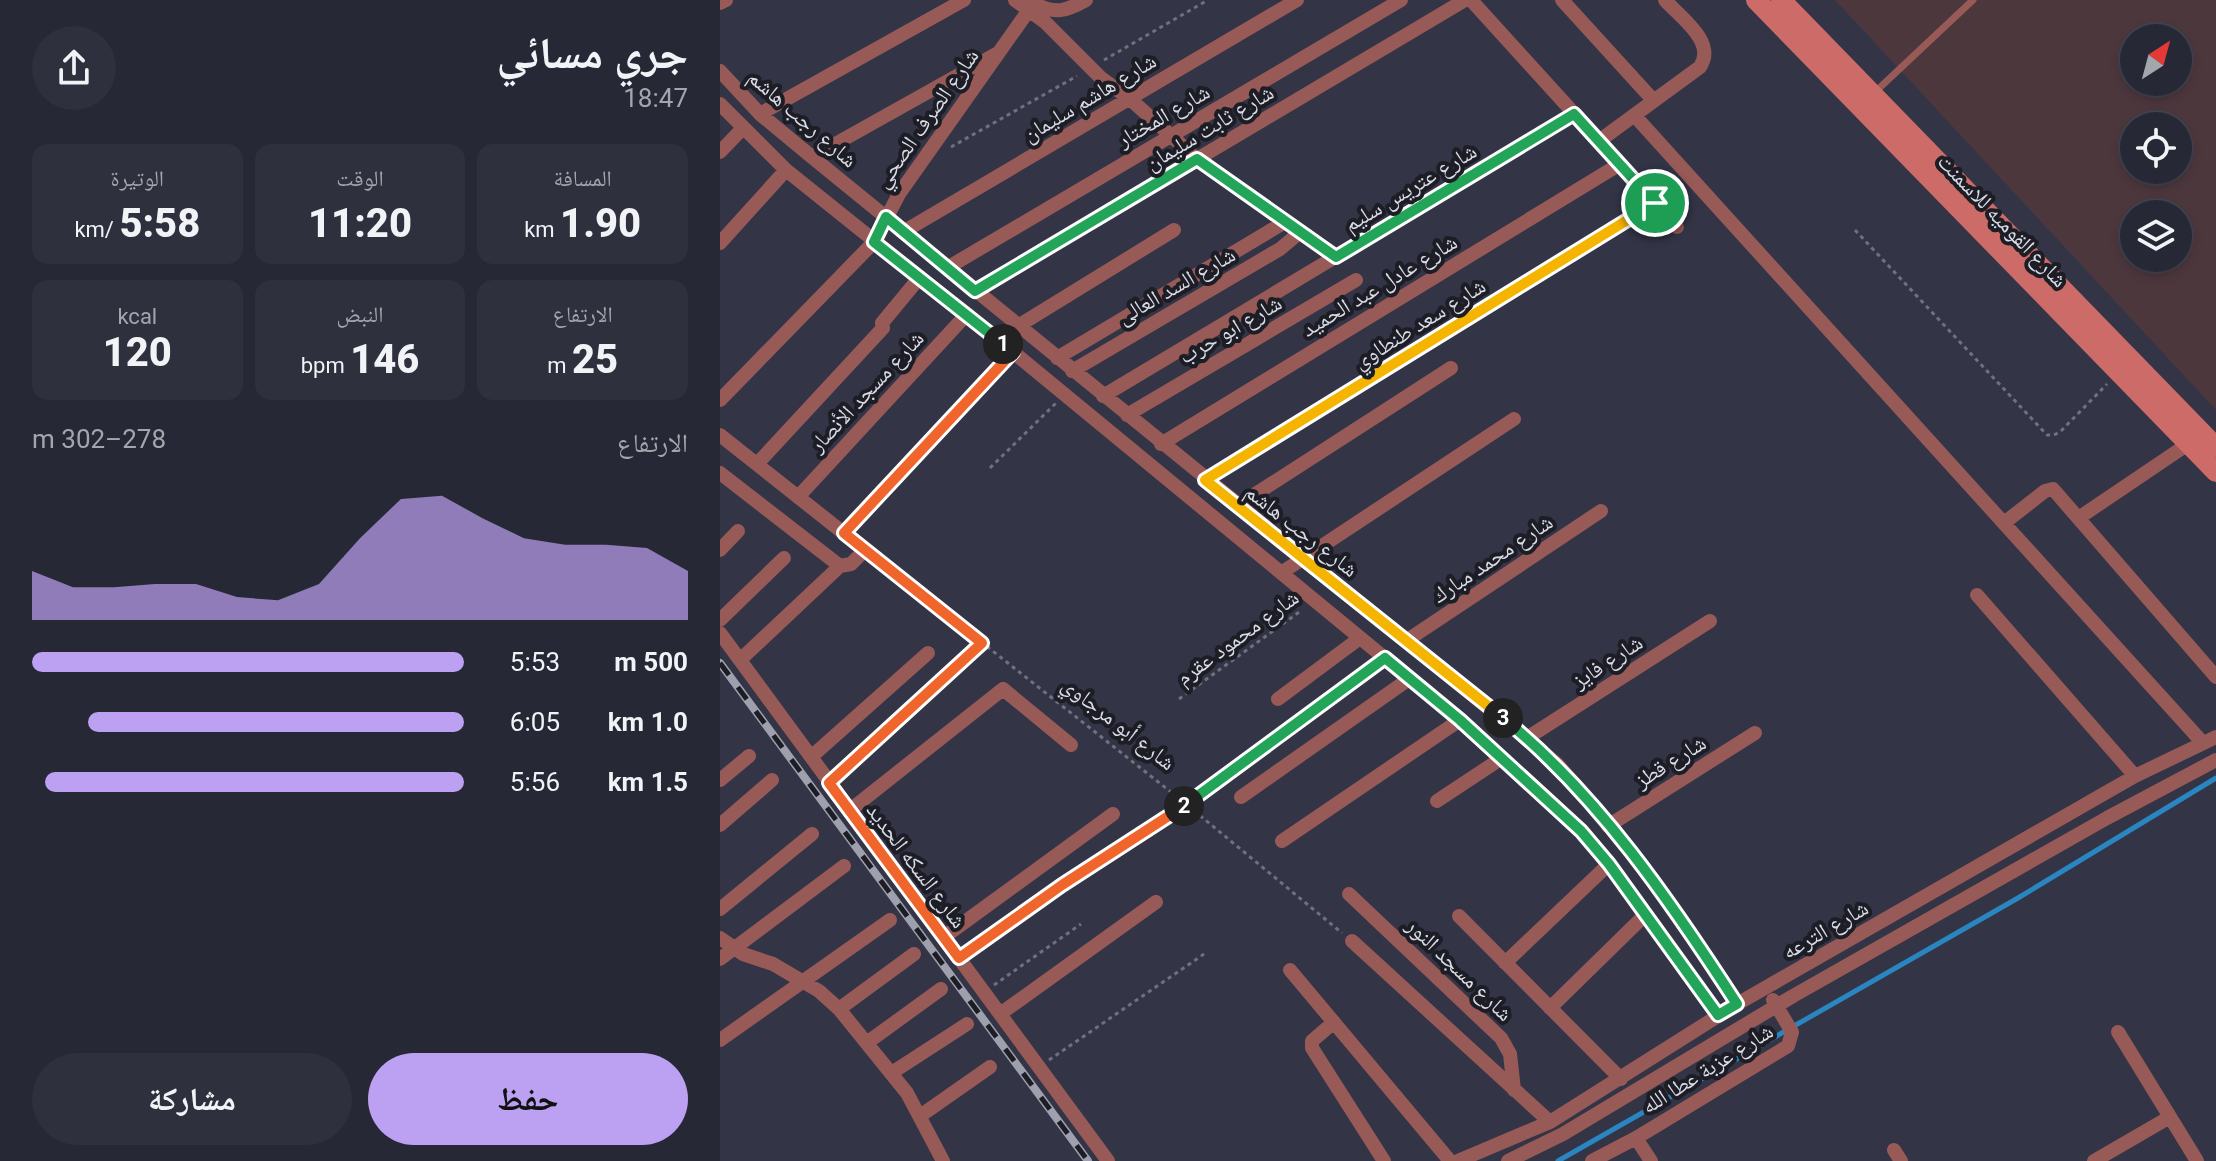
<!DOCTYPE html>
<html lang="ar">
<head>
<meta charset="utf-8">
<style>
  :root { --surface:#262835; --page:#2e303d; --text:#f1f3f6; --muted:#a4a6ad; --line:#424450; --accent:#bca0f2 }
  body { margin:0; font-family:Roboto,"Noto Naskh Arabic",sans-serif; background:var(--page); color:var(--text); direction:rtl; height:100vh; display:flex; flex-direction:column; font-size:30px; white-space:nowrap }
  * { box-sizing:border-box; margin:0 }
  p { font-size:26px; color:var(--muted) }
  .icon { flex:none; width:44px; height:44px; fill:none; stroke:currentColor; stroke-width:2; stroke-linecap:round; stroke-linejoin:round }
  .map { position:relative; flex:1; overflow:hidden; direction:ltr }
  .details { display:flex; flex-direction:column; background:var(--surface); width:720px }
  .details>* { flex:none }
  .needle { width:52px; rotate:36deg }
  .tools { position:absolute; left:1400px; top:24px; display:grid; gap:16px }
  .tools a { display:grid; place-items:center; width:72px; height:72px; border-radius:50%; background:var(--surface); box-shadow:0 4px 12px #0003,0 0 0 2px var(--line); font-size:40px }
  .pin { position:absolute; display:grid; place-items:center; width:68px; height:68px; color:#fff; margin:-34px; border:4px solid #fff; border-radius:50%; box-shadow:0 2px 8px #0007 }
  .km { position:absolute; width:40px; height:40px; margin:-20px; border-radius:50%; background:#222; color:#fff; font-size:22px; line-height:40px; text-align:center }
  .round { display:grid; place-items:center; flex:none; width:84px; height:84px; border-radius:42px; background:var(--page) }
  .overview { display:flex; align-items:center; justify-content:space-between; height:136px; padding:0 32px }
  h1 { font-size:44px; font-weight:800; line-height:60px }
  .metrics { display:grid; grid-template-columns:repeat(3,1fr); gap:12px; height:136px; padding:8px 32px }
  .metrics div { display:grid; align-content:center; border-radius:16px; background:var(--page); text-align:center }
  .metrics b { font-size:40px; font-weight:800 }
  .metrics small { font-size:22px; font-weight:400 }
  .metrics p { font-size:22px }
  .chart { height:224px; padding:16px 32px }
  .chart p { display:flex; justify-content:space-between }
  .chart svg { width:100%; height:144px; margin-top:8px; fill:var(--accent); opacity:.7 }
  .cta { display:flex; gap:16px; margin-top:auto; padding:16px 32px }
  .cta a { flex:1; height:92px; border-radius:48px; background:var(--accent); color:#111; font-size:32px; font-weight:800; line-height:92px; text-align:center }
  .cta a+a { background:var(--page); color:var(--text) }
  ul { padding:0 32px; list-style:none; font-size:26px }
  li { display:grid; grid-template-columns:128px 96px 1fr; align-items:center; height:60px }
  li i { height:20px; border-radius:10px; background:var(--accent) }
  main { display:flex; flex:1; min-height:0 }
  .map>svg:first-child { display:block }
  .industrial { fill:#4c373d; fill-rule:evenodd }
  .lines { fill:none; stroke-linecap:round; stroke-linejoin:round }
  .stream { stroke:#2a86c0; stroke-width:5 }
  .path { stroke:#6f7181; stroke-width:3; stroke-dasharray:4 4; stroke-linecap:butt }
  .lane { stroke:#985a57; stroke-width:7 }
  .street { stroke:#985a57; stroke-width:14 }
  .secondary { stroke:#cd6b68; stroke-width:20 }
  .rail-casing { stroke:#9ea0ae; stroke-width:8 }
  .rail { stroke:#1c1d25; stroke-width:5; stroke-dasharray:15; stroke-linecap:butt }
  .split-1-casing { stroke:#fff; stroke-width:16 }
  .split-2-casing { stroke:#fff; stroke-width:16 }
  .split-3-casing { stroke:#fff; stroke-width:16 }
  .split-4-casing { stroke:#fff; stroke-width:16 }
  .split-1 { stroke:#22a559; stroke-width:10 }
  .split-2 { stroke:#f0652b; stroke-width:10 }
  .split-3 { stroke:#22a559; stroke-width:10 }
  .split-4 { stroke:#f5b400; stroke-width:10 }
  .labels { text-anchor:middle; stroke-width:8; stroke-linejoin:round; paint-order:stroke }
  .street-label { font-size:22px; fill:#d9dbe7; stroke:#1c1d25 }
</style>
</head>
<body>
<main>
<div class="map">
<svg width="1496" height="1161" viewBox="0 0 1496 1161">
  <rect width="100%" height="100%" fill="#333547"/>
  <path class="industrial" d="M1115,0H1496V410ZM1414,38H1458V82H1414ZM1414,126H1458V170H1414ZM1414,214H1458V258H1414Z"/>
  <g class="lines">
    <path class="stream" d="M838,1161L1298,898L1496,778"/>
    <path class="path" d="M384,60L488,0
      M231,147L357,76
      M1135,230L1327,435H1334L1340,432L1387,384
      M270,468L336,403
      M154,557L466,804L622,933
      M459,699L582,610
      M121,772L262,643
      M249,951L342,885L466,804L655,666
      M274,985L361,924
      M329,1060L484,954"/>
    <path class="lane" d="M1154,93L1253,0"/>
    <path class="street" d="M295,0L325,22L381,78L410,99L477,159L616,257
      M751,0L957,227
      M842,0L934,101
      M0,3L6,0
      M314,3C335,15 346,11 366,0
      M0,71L40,114L92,157L837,764C904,838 963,920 1017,1004
      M0,104L66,170L293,352L740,720L830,801L861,831L889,864L998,1015
      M40,114L244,0
      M914,115L1483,743
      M879,141L980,67C997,42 960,17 945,0
      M0,152L23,128
      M92,157L276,54
      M183,232L577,0
      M0,243L66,170
      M227,268L681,0
      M255,291L745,0
      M298,326L454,230
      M337,358L565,222
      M352,371L560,249L579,233
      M383,396L854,114
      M0,400L154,242L179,194L316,0
      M407,415L636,280
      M0,435L145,550L131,564L120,566L20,660
      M441,444L900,164
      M37,464L163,328L162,323L200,277
      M0,473L120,566
      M485,480L935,203
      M78,497L247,314
      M517,506L731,368
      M1360,517L1468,444
      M1284,523L1325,491L1333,489L1496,677
      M124,533L293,352
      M0,550L18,531
      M561,573L794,419
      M1257,595L1415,776
      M0,620L64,558
      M0,633L388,1161
      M686,641L881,511
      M558,699L640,638
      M807,738L990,621
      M91,757L208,653
      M0,780L29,756
      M521,797L689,679
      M717,801L782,758
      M129,811L283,689L351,745
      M0,825L52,780
      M888,826L1035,733
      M562,841L740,720
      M629,894L781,1038L790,1054L794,1090
      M0,909L92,834
      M739,916L901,1079
      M224,937L393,814
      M0,938L23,954L53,964L99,991L119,1009L187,1093L223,1161
      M632,941L830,1122
      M0,959L124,866
      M785,963L889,864
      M570,970L730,1161
      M830,1008L925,915
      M119,1009L194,954
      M280,1014L436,902
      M614,1022L592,1041V1048L664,1161
      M1398,1032L1477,1161
      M0,1040L170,920
      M148,1042L221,989
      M173,1072L247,1024
      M200,1116L270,1067
      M916,1138L931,1161
      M1174,1150L1181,1161
      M738,1161L830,1122L1017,1004L1415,776L1496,737
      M788,1161L843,1134L1073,996L1387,818L1496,760
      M872,1161L916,1138L1068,1046L1072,1032L1053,1000
      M1374,1161L1450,1117"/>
    <path class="secondary" d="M1036,0L1496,472
      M1061,0L1496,447"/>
    <g class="rail-casing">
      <path id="rail" d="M0,663L368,1161"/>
    </g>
    <use href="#rail" class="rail"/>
  </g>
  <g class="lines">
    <g class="split-1-casing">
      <path id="split-1" d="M283,344L154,242L166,217L255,291L477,159L616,257L854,114L935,203"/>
    </g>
    <g class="split-2-casing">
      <path id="split-2" d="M283,344L293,352L124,533L262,643L109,783L239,958L342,885L464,806"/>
    </g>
    <g class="split-3-casing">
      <path id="split-3" d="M464,806L665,658L740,720L861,831L889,864L998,1015L1017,1004C951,902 878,795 783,718"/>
    </g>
    <g class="split-4-casing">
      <path id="split-4" d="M783,718L485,480L935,203"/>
    </g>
    <use href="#split-1" class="split-1"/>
    <use href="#split-2" class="split-2"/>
    <use href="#split-3" class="split-3"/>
    <use href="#split-4" class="split-4"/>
  </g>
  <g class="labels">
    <g class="street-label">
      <text transform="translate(369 97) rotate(-31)" y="8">شارع هاشم سليمان</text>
      <text transform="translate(443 115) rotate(-30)" y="8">شارع المختار</text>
      <text transform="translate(83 118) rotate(41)" y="8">شارع رجب هاشم</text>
      <text transform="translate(206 118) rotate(-55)" y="8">شارع الصرف الصحي</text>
      <text transform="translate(489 127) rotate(-31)" y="8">شارع ثابت سليمان</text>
      <text transform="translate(690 187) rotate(-31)" y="8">شارع عتريس سليم</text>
      <text transform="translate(1283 220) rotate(46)" y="8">شارع القوميه للاسمنت</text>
      <text transform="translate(456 285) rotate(-30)" y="8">شارع السد العالى</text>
      <text transform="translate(659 285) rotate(-31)" y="8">شارع عادل عبد الحميد</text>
      <text transform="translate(699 323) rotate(-32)" y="8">شارع سعد طنطاوي</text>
      <text transform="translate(510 329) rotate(-30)" y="8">شارع ابو حرب</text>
      <text transform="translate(146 391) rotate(-47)" y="8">شارع مسجد الأنصار</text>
      <text transform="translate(582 530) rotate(38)" y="8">شارع رجب هاشم</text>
      <text transform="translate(772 558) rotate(-34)" y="8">شارع محمد مبارك</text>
      <text transform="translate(517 637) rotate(-36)" y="8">شارع محمود عقرم</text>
      <text transform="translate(887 661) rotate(-33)" y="8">شارع فايز</text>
      <text transform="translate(399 723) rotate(38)" y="8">شارع أبو مرجاوي</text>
      <text transform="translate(950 761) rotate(-32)" y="8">شارع قطز</text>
      <text transform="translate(197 865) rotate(53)" y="8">شارع السكه الحديد</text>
      <text transform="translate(1105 929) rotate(-30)" y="8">شارع الترعه</text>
      <text transform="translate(740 969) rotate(44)" y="8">شارع مسجد النور</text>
      <text transform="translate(987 1068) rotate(-32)" y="8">شارع عزبة عطا الله</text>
    </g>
  </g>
</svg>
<div class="tools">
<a><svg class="needle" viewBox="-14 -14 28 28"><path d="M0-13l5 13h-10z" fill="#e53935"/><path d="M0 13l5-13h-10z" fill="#a4a6ad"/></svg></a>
<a><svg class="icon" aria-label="locate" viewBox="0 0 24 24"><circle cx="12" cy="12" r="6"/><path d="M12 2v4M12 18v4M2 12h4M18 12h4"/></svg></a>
<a><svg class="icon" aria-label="layers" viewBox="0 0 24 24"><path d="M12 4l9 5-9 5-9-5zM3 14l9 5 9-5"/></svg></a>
</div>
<div class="pin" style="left:935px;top:203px;background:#1e9e55"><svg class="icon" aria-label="arrive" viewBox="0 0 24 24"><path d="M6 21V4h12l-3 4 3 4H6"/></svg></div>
<b class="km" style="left:283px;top:344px">1</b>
<b class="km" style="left:464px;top:806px">2</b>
<b class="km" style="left:783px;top:718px">3</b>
</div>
<section class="details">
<div class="overview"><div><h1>جري مسائي</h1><p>18:47</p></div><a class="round"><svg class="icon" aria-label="share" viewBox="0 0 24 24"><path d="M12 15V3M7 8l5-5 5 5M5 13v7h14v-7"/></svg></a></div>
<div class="metrics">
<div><p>المسافة</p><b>1.90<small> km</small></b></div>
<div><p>الوقت</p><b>11:20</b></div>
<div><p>الوتيرة</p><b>5:58<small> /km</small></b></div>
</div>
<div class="metrics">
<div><p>الارتفاع</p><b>25<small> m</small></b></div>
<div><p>النبض</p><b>146<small> bpm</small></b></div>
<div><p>kcal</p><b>120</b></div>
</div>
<div class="chart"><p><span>الارتفاع</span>278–302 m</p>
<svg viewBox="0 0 160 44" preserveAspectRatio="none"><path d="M0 44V29L10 34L20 34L30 33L40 33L50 37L60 38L70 33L80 19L90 7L100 6L110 13L120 19L130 21L140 21L150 22L160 29V44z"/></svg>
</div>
<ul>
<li><b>500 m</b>5:53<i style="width:100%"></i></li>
<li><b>1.0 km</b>6:05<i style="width:87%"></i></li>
<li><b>1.5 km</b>5:56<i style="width:97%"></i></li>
</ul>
<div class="cta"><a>حفظ</a><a>مشاركة</a></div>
</section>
</main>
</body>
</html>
